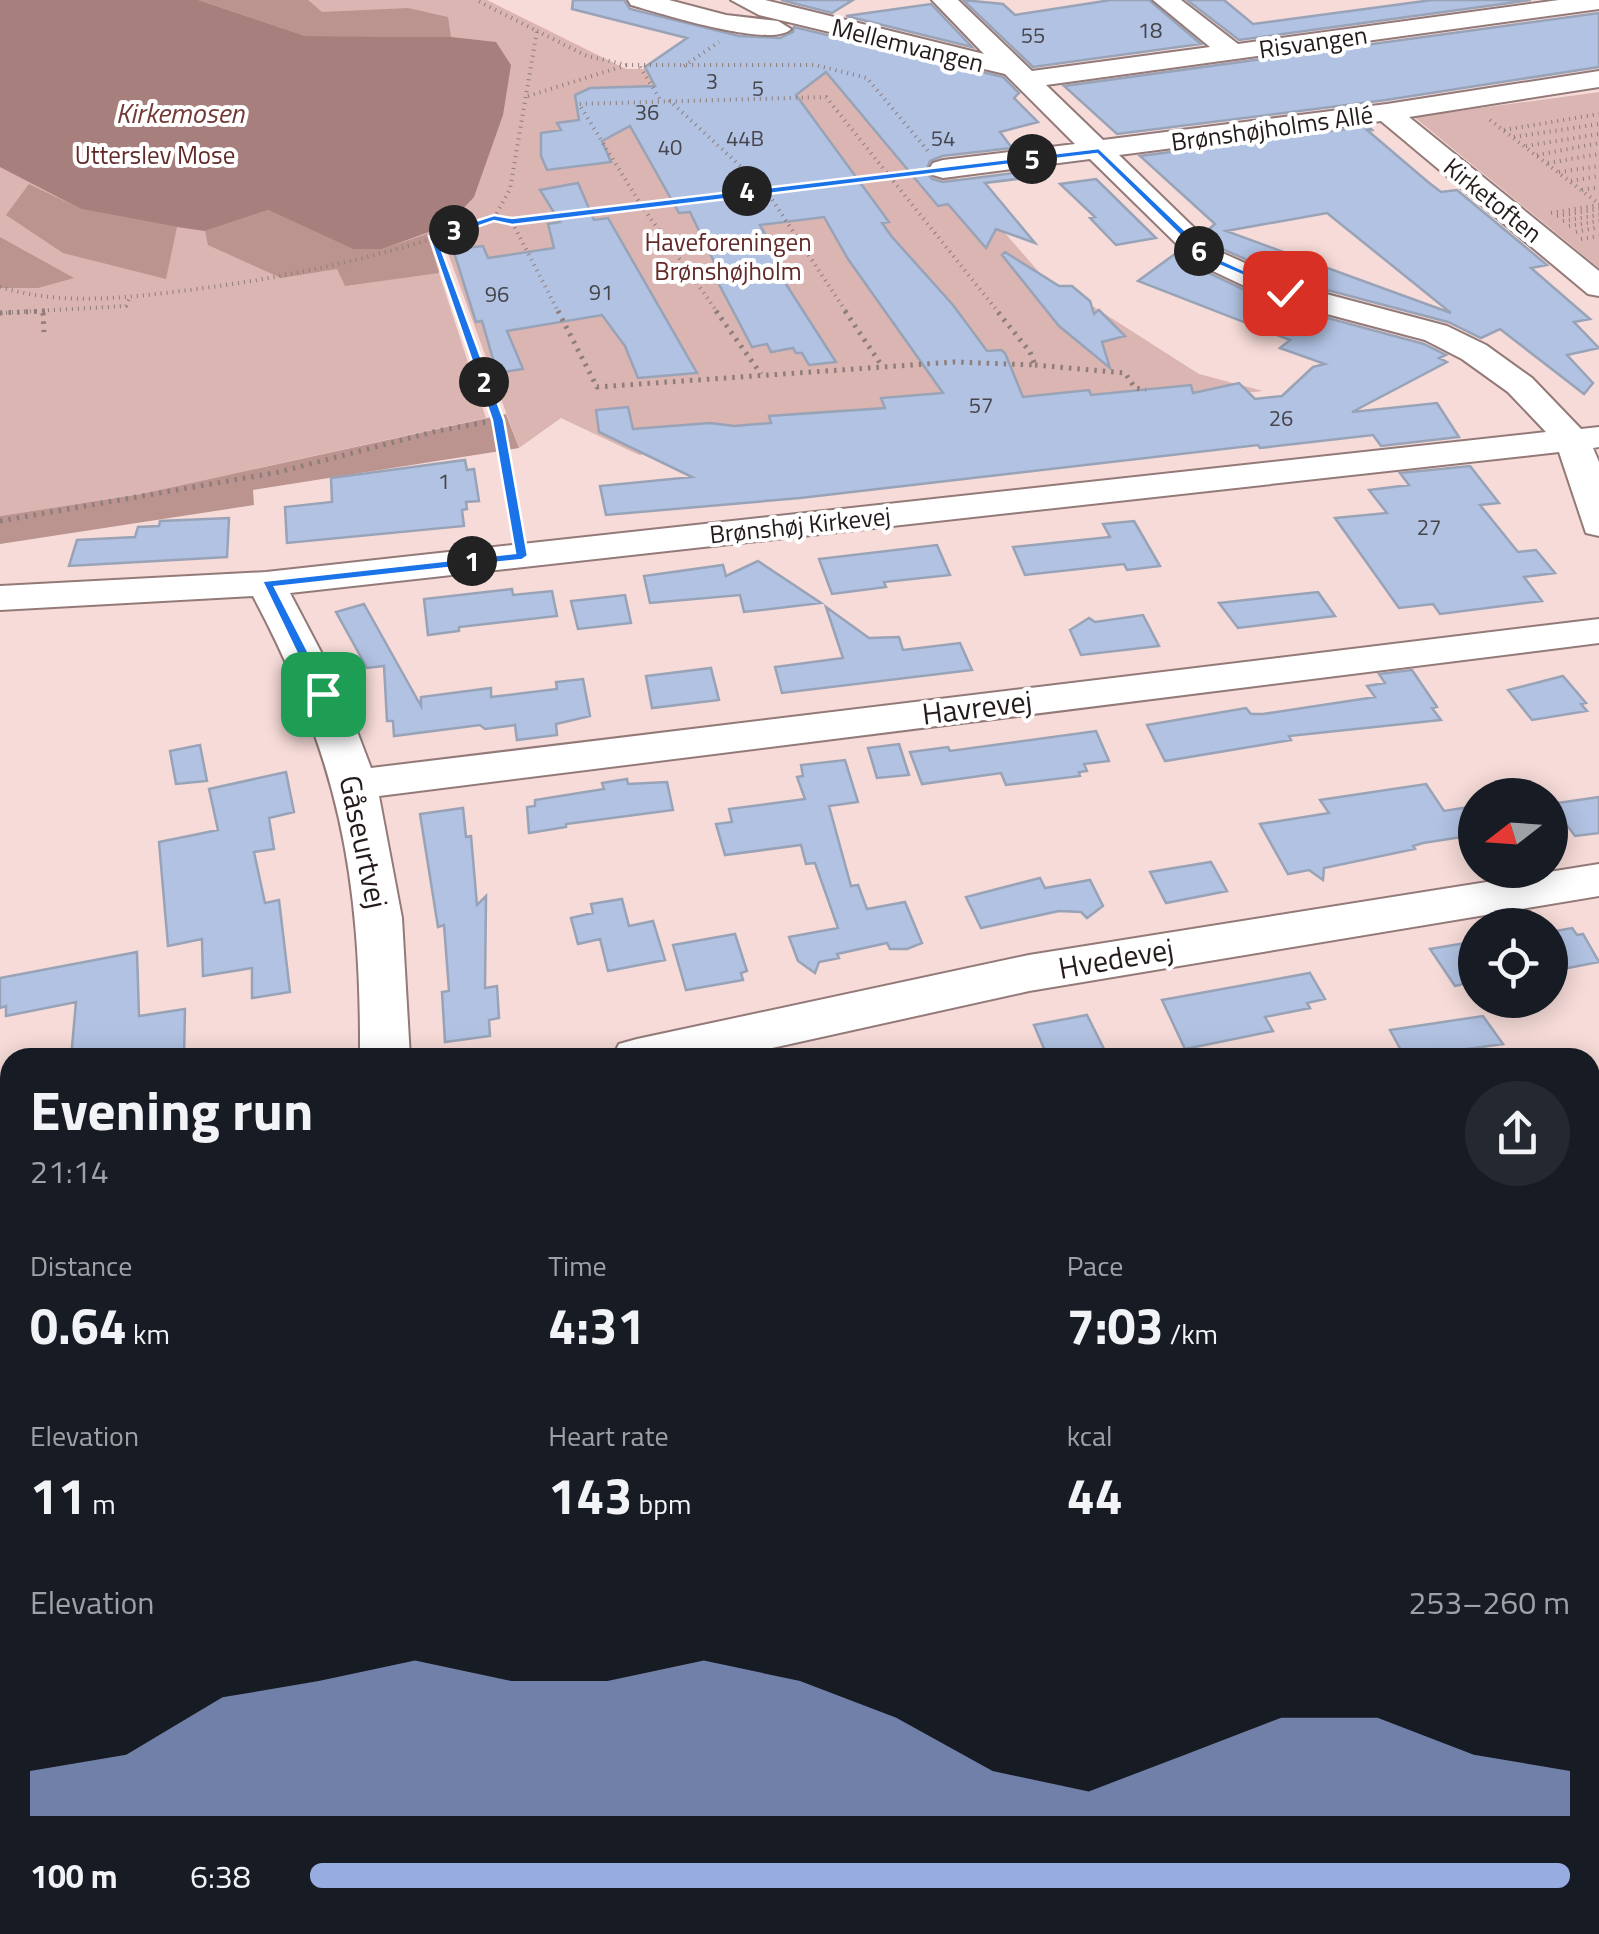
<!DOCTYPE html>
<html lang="en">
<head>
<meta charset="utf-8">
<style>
  :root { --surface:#171b24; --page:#242831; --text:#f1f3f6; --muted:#9ea1a6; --accent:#97ace0 }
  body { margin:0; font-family:"Titillium Web",sans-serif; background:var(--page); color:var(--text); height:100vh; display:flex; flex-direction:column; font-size:38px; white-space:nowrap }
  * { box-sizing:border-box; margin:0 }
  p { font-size:32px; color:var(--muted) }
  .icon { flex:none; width:55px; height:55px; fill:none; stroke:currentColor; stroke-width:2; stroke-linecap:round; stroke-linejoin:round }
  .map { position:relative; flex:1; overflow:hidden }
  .drawer { position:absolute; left:0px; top:1048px; width:1600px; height:888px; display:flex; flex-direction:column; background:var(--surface); border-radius:30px 30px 0 0; box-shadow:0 5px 25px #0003 }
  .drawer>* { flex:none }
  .needle { width:65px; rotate:253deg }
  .tools { position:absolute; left:1458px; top:778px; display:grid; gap:20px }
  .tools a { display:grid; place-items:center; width:110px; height:110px; border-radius:50%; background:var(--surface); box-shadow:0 5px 25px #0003; font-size:50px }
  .pin { position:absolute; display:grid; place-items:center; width:85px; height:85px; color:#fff; margin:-42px; border-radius:20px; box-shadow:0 5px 15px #0006 }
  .km { position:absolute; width:50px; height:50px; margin:-25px; border-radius:50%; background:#222; color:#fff; font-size:28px; line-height:50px; text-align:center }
  .round { display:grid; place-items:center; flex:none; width:105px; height:105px; border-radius:52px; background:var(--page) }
  .overview { display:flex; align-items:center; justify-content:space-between; height:170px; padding:0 30px }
  h1 { font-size:55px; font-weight:700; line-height:75px }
  .stats { display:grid; grid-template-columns:repeat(3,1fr); gap:15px; height:170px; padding:10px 30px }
  .stats div { display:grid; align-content:center }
  .stats b { font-size:50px; font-weight:700 }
  .stats small { font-size:28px; font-weight:400 }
  .stats p { font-size:28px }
  .chart { height:280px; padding:20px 30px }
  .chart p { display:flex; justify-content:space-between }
  .chart svg { width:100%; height:180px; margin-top:10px; fill:var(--accent); opacity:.7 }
  ul { padding:0 30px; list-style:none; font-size:32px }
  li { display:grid; grid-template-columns:160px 120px 1fr; align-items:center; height:75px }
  li i { height:25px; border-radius:12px; background:var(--accent) }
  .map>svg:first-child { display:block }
  .green { fill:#dab5b2 }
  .forest { fill:#bb938f }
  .water { fill:#a77f7c }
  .building { fill:#b1c2e2; stroke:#99a3b7; stroke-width:2.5; fill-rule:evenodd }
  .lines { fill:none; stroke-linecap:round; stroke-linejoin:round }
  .minor-casing { stroke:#937a78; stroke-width:4 }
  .path-far1 { stroke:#8f7d7b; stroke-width:4; stroke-dasharray:1 5; stroke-linecap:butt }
  .path { stroke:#8f7d7b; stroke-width:5; stroke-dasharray:2.5 6; stroke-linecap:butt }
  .minor { fill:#fff; fill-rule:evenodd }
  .route { fill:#1a73e8; stroke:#fff; stroke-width:2.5 }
  .labels { text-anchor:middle; stroke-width:8; stroke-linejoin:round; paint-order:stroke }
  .far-number-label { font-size:22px; fill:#47454c }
  .far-street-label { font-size:25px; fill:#241b1a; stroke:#fff }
  .far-park-label { font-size:25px; fill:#622b29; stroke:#fff }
  .far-water-label { font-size:28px; font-style:italic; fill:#733a37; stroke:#fff }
  .street-label { font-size:30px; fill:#241b1a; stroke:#fff }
</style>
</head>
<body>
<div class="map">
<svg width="1599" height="1934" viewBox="0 0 1599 1934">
  <rect width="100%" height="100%" fill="#f6dbd8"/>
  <path class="green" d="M0,0H487L626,69L819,68L860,80L936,170L952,173L1039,272L1199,374L1263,391L639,455L561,418L519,448L445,245L439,273L486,418L141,494L0,516Z
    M1599,92V268L1414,117Z
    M10,1852V1925H132L129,1934H0V1857Z"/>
  <path class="forest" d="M198,0H308L322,12L408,8L448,17L451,37L305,36Z
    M29,184L81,209L177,227L166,279L63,253L6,215Z
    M268,210L353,249H382L427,234L439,273L345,286L337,269L281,278L208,245L205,231Z
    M0,237L74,278L38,288H0Z
    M506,414L519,448L253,490L254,505L0,544V516L141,494Z"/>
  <path class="water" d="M0,0H198L305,36L451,37L496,42L511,65L503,115L474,197L448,225L382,249H353L268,210L205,231L177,227L81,209L0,167Z"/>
  <path class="building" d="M573,0H624L630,9L739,36L780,38L793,32L794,27L1003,77L1019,93L1014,98L1038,122L1000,132L1012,148L942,156L930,161L926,171L932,179L943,182L1029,171L1033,177L985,183L1035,243L996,229L986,248L948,204L938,206L826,72L796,95L889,222L882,223L892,237L953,305L987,351L1001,350L1005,353L1023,397L1089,390L1091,395L1191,385L1193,393L1239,383L1255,399L1282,396L1313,367L1325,364L1280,348L1290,340L1138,281L1179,251L1194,266L1272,303L1424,344L1446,355L1439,358L1447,362L1352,412L1437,403L1459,437L1381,446L1373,435L1260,448L1258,445L800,498L606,515L600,486L692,477L599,432L596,410L628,407L633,429L710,423L734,426L771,423L769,416L885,408L881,398L943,393L848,259L824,217L760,225L781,263L773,264L836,362L809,365L802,353H796L793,348L771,352L767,344L752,347L711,269L717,268L690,212L679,213L630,126L602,141L611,162L547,170L541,156V133L561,130L557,123L579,120L575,95L590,88L655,86L645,67L687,38L572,9Z
    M781,0H853L832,13Z
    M963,0L1003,4L1015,15L1111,0H1149L1201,44L1033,67Z
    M1187,0H1224L1253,24L1432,0H1531L1239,40Z
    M931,4L972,47L846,16Z
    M1599,13V67L1386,100L1117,134L1064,86Z
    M1368,126L1372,130H1367L1428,182L1441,192L1457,190L1547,265L1531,268L1590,319L1574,322L1599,348L1567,355L1593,383L1584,394L1500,329L1481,338L1448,322L1297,282L1220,248L1204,233L1215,224L1140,156ZM1327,213L1451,313L1226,231Z
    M1096,179L1156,238L1116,245L1090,218L1095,217L1060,184Z
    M578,183L594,220L608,218L697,373L638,378L625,346L602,315L507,331L523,369L497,373L482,321L476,322L453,249L483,246L488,258L554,248L548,224L560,222L540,190Z
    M1005,252L1059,286H1072L1090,301L1094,314L1099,310L1125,336L1102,342L1110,368L1059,326L1002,255Z
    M465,460L467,470L474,469L479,501L466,502L467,509L462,510L464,526L287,543L285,507L332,502L331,478Z
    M1470,466L1499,503L1480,505L1518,552L1536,550L1555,573L1524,577L1542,601L1440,614L1433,604L1399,608L1335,518L1387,513L1369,490L1409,485L1400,473Z
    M229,518L227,557L69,566L77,540L135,537L138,527L159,526L160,521Z
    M1134,521L1160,566L1127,570L1124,564L1025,575L1013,547L1110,537L1103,524Z
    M937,545L950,575L884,582L886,587L832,594L819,559Z
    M758,561L821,603L744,612L740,595L650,603L644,576L723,565L726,576Z
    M512,589L513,595L552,591L557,616L459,627V631L428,635L424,599Z
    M1318,592L1335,616L1238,628L1219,603Z
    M625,595L631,623L578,629L571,601Z
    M364,604L421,706V697L491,688V697L557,689L556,682L583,679L590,716L556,724L557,735L517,740L515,725L485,729L480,725L394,736L393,721H387L384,666L367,668L336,612Z
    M826,607L869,638L899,637L903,650L960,643L972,670L782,693L775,667L843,658Z
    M1143,615L1159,646L1081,655L1070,630L1089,618L1095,622Z
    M711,668L719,700L652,708L646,676Z
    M1412,670L1437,707L1432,708L1441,720L1289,736L1291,740L1165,761L1147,725L1246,708L1251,714H1263L1375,697L1367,686L1385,683L1379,674Z
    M1563,676L1586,703L1581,704L1587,711L1532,720L1508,690Z
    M1096,731L1109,761L1084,764L1087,771L1079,772L1080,776L1006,785L1001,773L922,784L910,752L948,747L950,751Z
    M899,744L909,775L877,778L868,748Z
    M200,745L207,781L176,784L170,751Z
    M845,760L858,802L829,806L851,886L858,885L867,909L905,902L922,943L907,949H890L887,943L837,954L839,958L819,962L815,973L798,961L789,937L838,928L815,863L806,864L801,845L725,855L716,824L732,822L729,809L805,799L797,777L803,776L801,765Z
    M286,772L294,812L269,818L274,849L254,852L265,903L279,900L290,992L252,998V968L203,976L202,939L168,946L159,842L218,830L209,789Z
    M627,779L628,784L667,782L673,810L566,824V827L529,833L527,807L535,806V800L604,789L602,783Z
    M1426,784L1444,811L1475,806V835L1423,843L1413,846L1415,849L1324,868L1323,880L1309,870L1288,874L1260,824L1329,813L1320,800Z
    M1599,797V833L1575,836L1551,804Z
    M463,808L466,837L471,836L477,905L486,896L485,988L497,986L499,1018L489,1020L490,1036L445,1042L442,992L449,991L444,925L438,927L420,814Z
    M1211,862L1227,891L1166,903L1150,872Z
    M1040,878L1045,888L1090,880L1103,906L1087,918L1081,912L1059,911L981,928L966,897Z
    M622,899L629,926L653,921L665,960L608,971L600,939L578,944L571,918L593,913L591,904Z
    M1572,928L1577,935L1583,934L1599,962L1568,968L1550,967V932Z
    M735,934L747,971L741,973L743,980L686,990L673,945Z
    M1465,943L1475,958V981L1455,986L1430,949Z
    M137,952L139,1016L185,1009L184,1058H71L76,1002L6,1016V1006L0,1008V978Z
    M1310,973L1325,999L1307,1003L1310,1008L1265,1017L1273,1031L1185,1049L1162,1000Z
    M1087,1015L1104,1049L1048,1058L1034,1025Z
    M1483,1016L1503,1044L1439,1053L1437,1049L1403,1054L1390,1030Z"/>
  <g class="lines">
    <g class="minor-casing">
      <path id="minor" d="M628,0H669L726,15L778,21L791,29C772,49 659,13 631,5Z
        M731,0H765L984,54L932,0H958L1032,71L1210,47L1153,0H1181L1238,44L1559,0H1599V9L1046,85L1103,140L1387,104L1599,71V87L1409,117L1599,271V296L1588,294L1381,121L1119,155L1218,251L1296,286L1447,326L1486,345L1532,378L1581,429L1599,427V447L1593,448L1599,462V536L1586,533L1559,452L290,593L342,692L371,768L1599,619V643L379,796L402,918L410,1058H360C361,876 339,758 253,596L0,610V586L266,572L1546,432L1508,392L1462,359L1425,340L1274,300L1196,263L1090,159L943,178L933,175L929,169L933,163L943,160L1075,144L1005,74L759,15Z
        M1599,864V896L1029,991L727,1058H612L619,1044L637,1039L1029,955Z
        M10,1184V1228L0,1230V1186Z
        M1599,1321V1371L1590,1374V1324Z
        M10,1791V1860L0,1864V1795Z
        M122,1925H192L189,1934H119Z"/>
    </g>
    <path class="path-far1" d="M537,31L587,56L627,65H815L867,78L928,151
      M684,66L719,42
      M640,67L660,99
      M528,96L627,65
      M669,100L765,189L847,313
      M1490,120L1599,204
      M1504,130L1599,114
      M1514,137L1599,124
      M1526,146L1599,134
      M1537,155L1599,143
      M1548,163L1599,154
      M1559,172L1599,166
      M1571,181L1599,176
      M1582,190L1599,187
      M1551,213L1599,205
      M1557,216L1599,209
      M494,218L512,222L917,171
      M1563,221L1599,215
      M512,222L559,313
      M1569,226L1599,221
      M1576,232L1599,227
      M432,238L459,313
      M1581,239L1599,236
      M0,287C63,306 125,298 189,290C294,277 395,254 494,218L510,189L537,31L476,0
      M0,313L126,306L130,297
      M718,313L641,205L579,104L826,97L999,313"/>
    <path class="path" d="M458,311L498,420L517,529
      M558,311L597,387L954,362L1035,365L1030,352L997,311
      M716,311L761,374
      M845,311L882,366
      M0,313L45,311
      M43,313L44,332
      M1035,365L1125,373L1135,388L1146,390
      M0,521L279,472L437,431L498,420"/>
    <use href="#minor" class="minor"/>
  </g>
  <path class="route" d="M1099,148L1211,255L1289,291V295L1204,259L1097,154L512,225L494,221L438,240L504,420L528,556L522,560L275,587L330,694L318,697L262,581L515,553L492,420L429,236L494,215L512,218Z"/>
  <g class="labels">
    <g class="far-number-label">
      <text x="1150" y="38">18</text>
      <text x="1033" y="43">55</text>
      <text x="712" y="89">3</text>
      <text x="758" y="96">5</text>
      <text x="647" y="120">36</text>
      <text x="745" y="146">44B</text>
      <text x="943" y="146">54</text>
      <text x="670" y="155">40</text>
      <text x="601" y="300">91</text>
      <text x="497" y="302">96</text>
      <text x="981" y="413">57</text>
      <text x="1281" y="426">26</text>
      <text x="444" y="489">1</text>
      <text x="1429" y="535">27</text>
    </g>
    <g class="far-street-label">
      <text transform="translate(1313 42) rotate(-8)" y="9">Risvangen</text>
      <text transform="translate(908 45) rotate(14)" y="9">Mellemvangen</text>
      <text transform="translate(1272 128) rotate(-8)" y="9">Brønshøjholms Allé</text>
      <text transform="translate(1493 200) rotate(39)" y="9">Kirketoften</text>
      <text transform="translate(800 525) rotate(-6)" y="9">Brønshøj Kirkevej</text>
    </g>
    <g class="far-park-label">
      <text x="155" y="164">Utterslev Mose</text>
      <text x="728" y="251">Haveforeningen<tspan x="728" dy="29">Brønshøjholm</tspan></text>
    </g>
    <g class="far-water-label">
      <text x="180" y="123">Kirkemosen</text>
    </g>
    <g class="street-label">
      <text transform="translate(977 708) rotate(-7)" y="10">Havrevej</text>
      <text transform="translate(363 842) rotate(78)" y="10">Gåseurtvej</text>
      <text transform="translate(1116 959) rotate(-10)" y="10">Hvedevej</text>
    </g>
  </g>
</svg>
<div class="tools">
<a><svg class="needle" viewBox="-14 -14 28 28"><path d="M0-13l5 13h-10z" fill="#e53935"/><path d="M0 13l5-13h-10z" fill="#9ea1a6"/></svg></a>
<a><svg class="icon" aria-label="locate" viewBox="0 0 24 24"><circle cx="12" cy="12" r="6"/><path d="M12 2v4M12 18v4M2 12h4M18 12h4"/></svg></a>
</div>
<div class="pin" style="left:323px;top:694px;background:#1e9e55"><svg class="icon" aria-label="arrive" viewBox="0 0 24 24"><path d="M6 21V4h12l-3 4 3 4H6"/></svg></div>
<div class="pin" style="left:1285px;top:293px;background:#d93025"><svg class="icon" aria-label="check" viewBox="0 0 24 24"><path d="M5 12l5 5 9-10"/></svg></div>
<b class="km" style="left:472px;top:561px">1</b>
<b class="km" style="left:484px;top:382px">2</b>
<b class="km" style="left:454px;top:230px">3</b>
<b class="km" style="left:747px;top:191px">4</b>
<b class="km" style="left:1032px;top:159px">5</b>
<b class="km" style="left:1199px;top:251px">6</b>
<section class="drawer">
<div class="overview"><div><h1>Evening run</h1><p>21:14</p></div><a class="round"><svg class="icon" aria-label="share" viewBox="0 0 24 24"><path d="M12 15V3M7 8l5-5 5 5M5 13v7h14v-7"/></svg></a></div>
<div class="stats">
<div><p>Distance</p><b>0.64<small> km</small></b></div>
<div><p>Time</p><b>4:31</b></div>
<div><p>Pace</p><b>7:03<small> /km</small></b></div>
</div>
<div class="stats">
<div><p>Elevation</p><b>11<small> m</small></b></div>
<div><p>Heart rate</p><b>143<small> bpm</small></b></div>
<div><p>kcal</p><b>44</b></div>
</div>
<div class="chart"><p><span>Elevation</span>253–260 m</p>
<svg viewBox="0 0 160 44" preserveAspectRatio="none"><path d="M0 44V33L10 29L20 15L30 11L40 6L50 11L60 11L70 6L80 11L90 20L100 33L110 38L120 29L130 20L140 20L150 29L160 33V44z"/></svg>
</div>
<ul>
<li><b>100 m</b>6:38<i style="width:100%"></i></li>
</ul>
</section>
</div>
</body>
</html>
